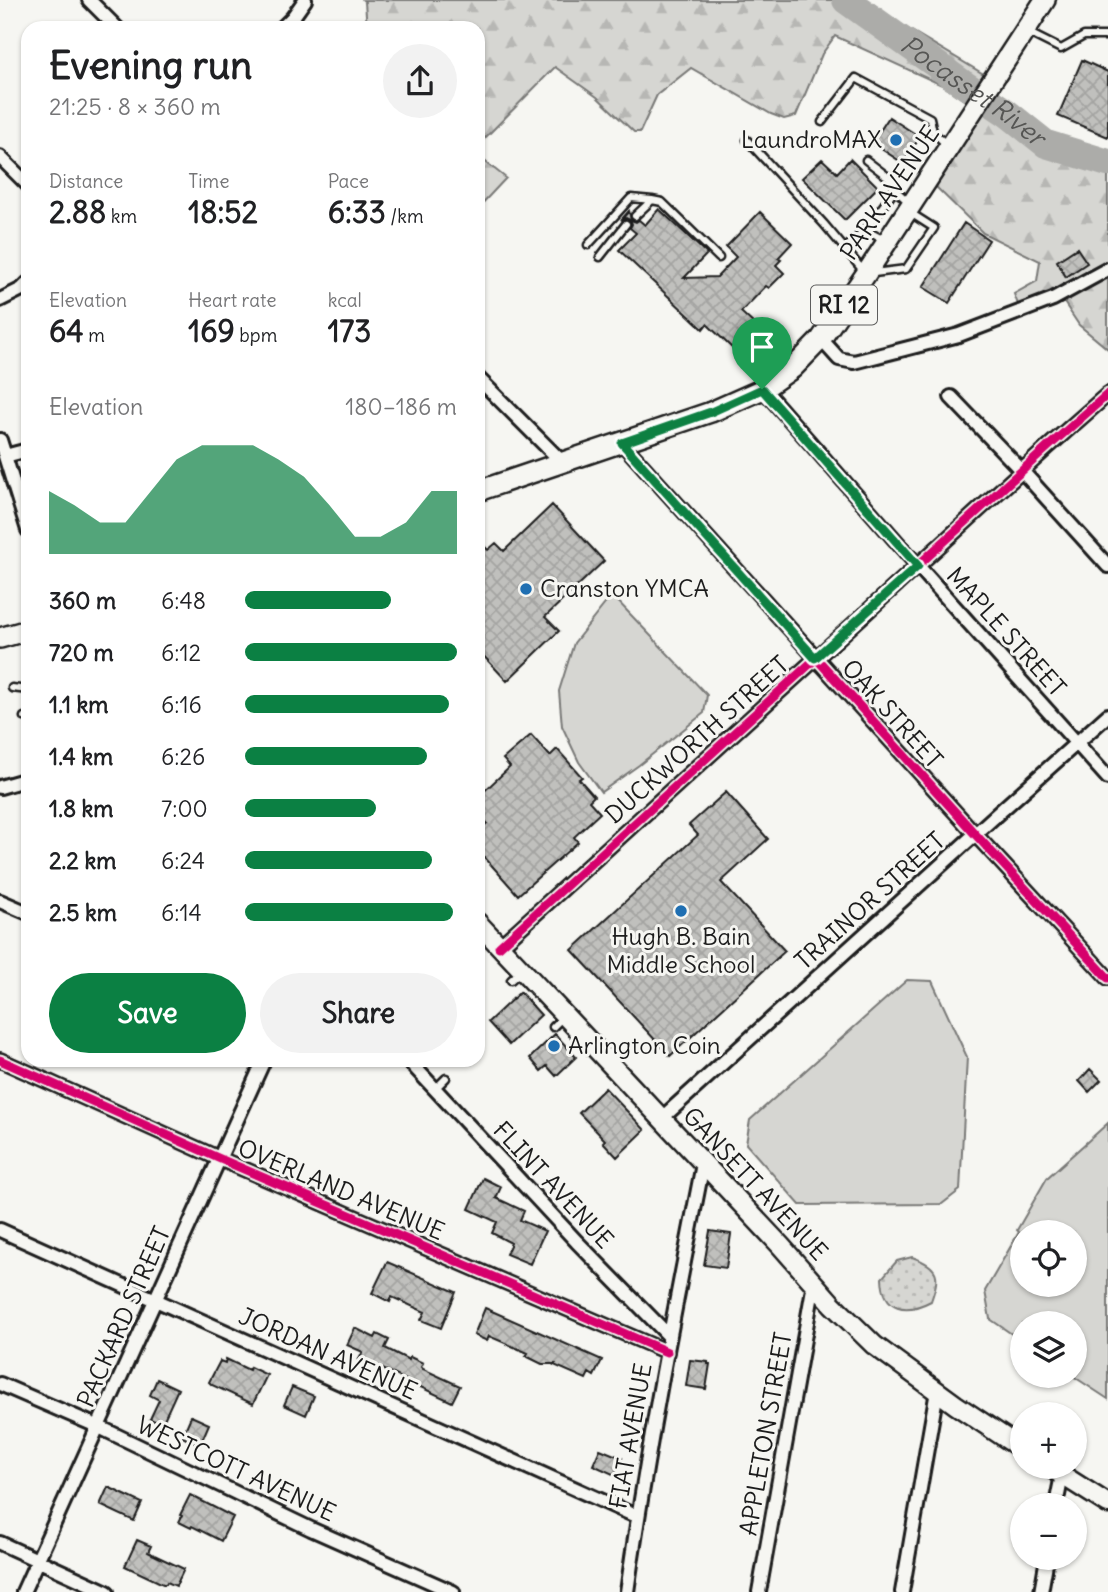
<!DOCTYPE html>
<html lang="en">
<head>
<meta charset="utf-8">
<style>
  :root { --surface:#fff; --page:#f2f2f2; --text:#202124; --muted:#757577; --accent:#0b8043 }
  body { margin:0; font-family:Delius,sans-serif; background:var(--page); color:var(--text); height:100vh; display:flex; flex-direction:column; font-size:26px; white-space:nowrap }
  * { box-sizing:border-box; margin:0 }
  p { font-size:23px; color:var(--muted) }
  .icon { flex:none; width:38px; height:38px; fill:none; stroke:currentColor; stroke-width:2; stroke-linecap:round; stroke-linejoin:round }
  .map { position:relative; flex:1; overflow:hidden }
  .panel { position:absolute; left:21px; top:21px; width:464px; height:1046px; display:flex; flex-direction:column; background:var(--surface); border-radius:21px; box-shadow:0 2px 5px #0004 }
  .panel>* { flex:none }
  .buttons { position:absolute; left:1010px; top:1220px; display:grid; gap:14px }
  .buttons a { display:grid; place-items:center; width:77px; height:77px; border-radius:50%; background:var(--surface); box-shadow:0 2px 5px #0004; font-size:35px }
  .pin { position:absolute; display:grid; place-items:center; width:60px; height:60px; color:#fff; margin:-72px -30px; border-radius:50% 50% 50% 0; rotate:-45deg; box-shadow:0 0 7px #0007 }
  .pin .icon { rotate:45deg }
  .round { display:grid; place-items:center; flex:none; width:74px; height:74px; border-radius:37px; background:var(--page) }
  .overview { display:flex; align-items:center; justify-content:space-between; height:119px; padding:0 28px }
  h1 { font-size:38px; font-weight:700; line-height:52px }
  .figures { display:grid; grid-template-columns:repeat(3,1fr); gap:10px; height:119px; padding:7px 28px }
  .figures div { display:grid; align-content:center }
  .figures b { font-size:30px; font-weight:700 }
  .figures small { font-size:19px; font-weight:400 }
  .figures p { font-size:19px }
  .chart { height:196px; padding:14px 28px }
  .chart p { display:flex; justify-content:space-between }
  .chart svg { width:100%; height:126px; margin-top:7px; fill:var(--accent); opacity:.7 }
  .button { display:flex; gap:14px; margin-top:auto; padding:14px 28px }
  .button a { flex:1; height:80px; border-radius:42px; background:var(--accent); color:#fff; font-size:28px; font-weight:700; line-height:80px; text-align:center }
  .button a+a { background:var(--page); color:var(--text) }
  ul { padding:0 28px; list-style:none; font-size:23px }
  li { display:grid; grid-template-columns:112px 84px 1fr; align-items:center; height:52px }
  li i { height:18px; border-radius:9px; background:var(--accent) }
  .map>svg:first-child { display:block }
  .forest { fill:url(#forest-firs); stroke:#797977; stroke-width:2 }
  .park { fill:url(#park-dots); stroke:#797977; stroke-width:2 }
  .garden { fill:#d6d6d2; stroke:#797977; stroke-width:2; fill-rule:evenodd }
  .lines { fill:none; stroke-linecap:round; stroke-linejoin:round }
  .river { stroke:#acaca9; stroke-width:28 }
  .building { fill:url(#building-cross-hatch); stroke:#1c1c1c; stroke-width:2 }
  .lane-casing { stroke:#1c1c1c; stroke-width:11 }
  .street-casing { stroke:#1c1c1c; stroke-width:18 }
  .secondary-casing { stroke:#1c1c1c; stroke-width:23 }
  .primary-casing { stroke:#1c1c1c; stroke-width:24 }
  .lane { stroke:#f6f6f2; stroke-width:6 }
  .street { stroke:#f6f6f2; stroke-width:12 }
  .secondary { stroke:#f6f6f2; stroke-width:18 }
  .primary { stroke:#f6f6f2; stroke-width:19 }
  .cycleway-casing { stroke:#f6f6f2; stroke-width:13 }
  .cycleway { stroke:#d6006c; stroke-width:9 }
  .route-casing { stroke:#fff; stroke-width:14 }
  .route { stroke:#0b8043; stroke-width:9 }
  .poi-dot { fill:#1f6fb2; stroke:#f6f6f2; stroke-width:2.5 }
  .labels { text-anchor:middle; stroke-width:6; stroke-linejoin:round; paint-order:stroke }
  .shield { fill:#f6f6f2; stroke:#5d5d5c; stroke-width:2 }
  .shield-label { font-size:23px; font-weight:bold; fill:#1c1c1c }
  .poi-label { font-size:24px; fill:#1c1c1c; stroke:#f6f6f2; text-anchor:start }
  .street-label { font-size:24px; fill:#1c1c1c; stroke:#f6f6f2 }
  .water-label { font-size:26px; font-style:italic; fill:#565654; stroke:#f6f6f2 }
</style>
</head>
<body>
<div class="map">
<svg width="1108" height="1592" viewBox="0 0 1108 1592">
  <defs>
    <pattern id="forest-firs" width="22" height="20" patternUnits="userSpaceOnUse" patternTransform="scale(1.75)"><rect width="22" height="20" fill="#d6d6d2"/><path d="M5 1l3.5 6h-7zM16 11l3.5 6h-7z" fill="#b7b7b4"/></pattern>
    <pattern id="park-dots" width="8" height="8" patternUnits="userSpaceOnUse" patternTransform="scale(1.75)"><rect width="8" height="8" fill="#d6d6d2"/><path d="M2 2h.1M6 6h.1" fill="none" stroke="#b7b7b4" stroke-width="1.8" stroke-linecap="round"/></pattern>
    <pattern id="building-cross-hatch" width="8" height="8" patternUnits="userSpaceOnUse" patternTransform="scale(1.75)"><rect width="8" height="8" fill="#c0c0bd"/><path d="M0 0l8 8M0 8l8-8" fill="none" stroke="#a4a4a2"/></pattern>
  </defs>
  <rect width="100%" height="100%" fill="#f6f6f2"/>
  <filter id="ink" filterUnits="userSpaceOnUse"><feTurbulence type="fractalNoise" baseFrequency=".0143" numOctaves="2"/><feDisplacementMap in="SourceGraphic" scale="14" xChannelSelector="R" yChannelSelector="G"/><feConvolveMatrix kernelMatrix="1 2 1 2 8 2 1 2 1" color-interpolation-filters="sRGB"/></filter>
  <g filter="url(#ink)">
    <path class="forest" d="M363,0H860L990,78L987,87L1020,110L1019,125L1030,141L1040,136L1108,150V349L1079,325L1061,298L1019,307L1014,294L1037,281L1040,261L983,233L931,182L968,103L942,85L835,36L822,54L796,116L784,119L771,114L691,68L657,95L640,132H634L597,97L555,67L478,145V28H367L365,2Z
      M478,150L482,159L506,178L478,208Z"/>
    <path class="park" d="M912,1257C940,1267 940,1275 931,1301C906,1314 883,1311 882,1278L897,1261Z"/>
    <path class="garden" d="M612,595L707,695L704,713L639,765L601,792L579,762L562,726L559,691L574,643Z
      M907,980L932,981L967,1057L960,1190L942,1204L800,1205L746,1144L750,1120Z
      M1108,1123V1399L1073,1376H1074V1323H1022V1341L990,1319L985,1291L1019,1232L1017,1230L1047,1178ZM1022,1232H1074V1284H1022Z"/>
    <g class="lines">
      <path class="river" id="s1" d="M846,0L962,83L1007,113L1046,144L1108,163"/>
    </g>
    <path class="building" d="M1082,60L1108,72V137L1058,116Z
      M889,117L920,137L903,163L872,143Z
      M822,159L837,173L850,159L878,187L845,220L802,178Z
      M659,209L707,254L684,278L717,277L736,257L726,247L760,212L792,243L778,258L781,260L776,265L784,273L769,288L766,286L741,312L755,325L732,348L707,324L703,329L619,250L636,233L630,228L632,224L630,220L626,218L621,220L629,211L631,220L636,222L639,220L645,225Z
      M964,223L989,240L949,303L923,287Z
      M1077,248L1087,263L1066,277L1057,261Z
      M552,505L604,561L545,617L559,631L507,681L478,650V540L488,550L496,543L504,551Z
      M531,735L550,756L557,749L582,777L579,779L594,796L589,801L600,813L574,837L578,842L518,895L478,850V832L487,823L478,813V797L510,767L503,759Z
      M726,792L768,839L721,882L785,951L670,1056L572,950L698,835L689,825Z
      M520,992L541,1015L509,1045L488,1022Z
      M555,1034L576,1057L556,1076L547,1066L541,1071L530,1058Z
      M1090,1069L1101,1080L1089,1092L1079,1081Z
      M605,1088L645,1130L617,1157L603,1142L605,1140L579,1113Z
      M483,1178L501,1187L496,1198L524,1211L520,1220L545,1231L530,1264L506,1254L511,1243L492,1233L497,1222L469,1209Z
      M710,1231L731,1234L726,1268L704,1265Z
      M387,1262L456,1292L441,1328L421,1320L425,1312L392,1297L390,1302L372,1293Z
      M485,1308L602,1360L594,1376L589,1373L586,1379L554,1365L555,1364H542L526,1356L528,1353L489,1336L487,1341L474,1335Z
      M355,1328L375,1338L377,1334L389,1340L385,1348L409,1360L410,1357L423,1363L421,1367L423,1369L460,1386L452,1402L372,1364L371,1367L358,1361L363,1352L347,1345Z
      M226,1359L249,1370L250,1367L267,1375L253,1404L212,1385L209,1382L220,1361L225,1363Z
      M690,1360L708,1362V1364H710L706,1389L686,1386Z
      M157,1379L178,1389L162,1424L150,1419L159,1400L150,1395Z
      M292,1387L314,1396L306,1415L284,1405Z
      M191,1416L209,1424L200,1445L182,1437Z
      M600,1449L622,1458L615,1475L593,1465Z
      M108,1487L142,1503L134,1521L100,1505Z
      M190,1495L233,1517L221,1541L192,1526L191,1528L179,1522L182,1516L180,1515Z
      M137,1540L151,1546L148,1552L150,1553L184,1569L176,1586L167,1582L166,1584H163L125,1566Z"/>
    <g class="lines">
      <g class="lane-casing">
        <path id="lane" d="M1027,32L1061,49L1084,36H1108
          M822,122L856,78L930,118L933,132L946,144
          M747,140L824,224L866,274L906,269L934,228L909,212
          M866,160L892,180L895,190
          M635,216L652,200L662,202L719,258
          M886,241L865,230L895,190L910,203
          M588,245L631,198L652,200
          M845,249L865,230
          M600,257L626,224
          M12,688L28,690
          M24,717L28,718
          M511,980L520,972
          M553,1027L562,1018
          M435,1089L446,1078"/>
      </g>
      <g class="street-casing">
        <path id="street" d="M89,0L117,28
          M282,28L293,17L305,0
          M0,157L28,185
          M0,300L22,289L28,283
          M821,339L839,359L854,362L959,335L1053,299L1108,269
          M478,378L562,462
          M763,389L918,566L1108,778
          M951,397L1022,471L1108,566
          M0,440L28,530
          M622,443L975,834L1108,978
          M5,456L28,450
          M0,787L28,779
          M0,901L28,913
          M499,947L1049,446L1108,394
          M0,1060L218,1158L667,1352
          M408,1060L577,1242L669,1336
          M661,1119L1004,808L1108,715
          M0,1230L638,1517
          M0,1384L97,1426L311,1529L453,1592
          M1056,1505L1062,1475
          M0,1543L107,1592
          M23,1592L264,1060
          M627,1592C647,1449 675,1307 703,1164
          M759,1592L814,1283
          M902,1592L937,1391
          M1041,1592L1047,1558"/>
      </g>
      <g class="secondary-casing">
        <path id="secondary" d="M478,923L781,1246L832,1304L874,1345L956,1405L1022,1449
          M1048,1466L1108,1504"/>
      </g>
      <g class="primary-casing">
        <path id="primary" d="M478,491L711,412L763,389L793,368L821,339L866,274L1045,0
          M0,638L28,630"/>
      </g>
      <use href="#lane" class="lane"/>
      <use href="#street" class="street"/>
      <use href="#secondary" class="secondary"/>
      <use href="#primary" class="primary"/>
      <g class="cycleway-casing">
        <path id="cycleway" d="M622,443L975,834L1108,978
          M499,947L1049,446L1108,394
          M0,1060L218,1158L667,1352"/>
      </g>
      <use href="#cycleway" class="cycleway"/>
    </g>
  </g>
  <g class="lines" filter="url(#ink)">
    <g class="route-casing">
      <path id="route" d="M762,389L918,566L815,658L622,443L711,412Z"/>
    </g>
    <use href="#route" class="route"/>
  </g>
  <g class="poi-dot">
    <circle cx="896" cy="140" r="7"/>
    <circle cx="526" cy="589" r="7"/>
    <circle cx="681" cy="911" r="7"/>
    <circle cx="554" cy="1046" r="7"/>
  </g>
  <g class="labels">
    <rect class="shield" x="811" y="285.5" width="66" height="39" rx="5"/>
    <g class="shield-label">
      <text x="844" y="313">RI 12</text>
    </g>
    <g class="poi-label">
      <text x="882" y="148" text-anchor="end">LaundroMAX</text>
      <text x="540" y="597">Cranston YMCA</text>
      <text x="681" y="945" text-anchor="middle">Hugh B. Bain<tspan x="681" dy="28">Middle School</tspan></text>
      <text x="568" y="1054">Arlington Coin</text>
    </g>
    <g class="street-label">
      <text transform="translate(890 193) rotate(-56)" y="8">PARK AVENUE</text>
      <text transform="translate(1006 632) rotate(48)" y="8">MAPLE STREET</text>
      <text transform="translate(892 714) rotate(48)" y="8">OAK STREET</text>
      <text transform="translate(697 740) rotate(-42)" y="8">DUCKWORTH STREET</text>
      <text transform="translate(870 901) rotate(-42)" y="8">TRAINOR STREET</text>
      <text transform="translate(755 1184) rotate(47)" y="8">GANSETT AVENUE</text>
      <text transform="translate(553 1185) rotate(47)" y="8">FLINT AVENUE</text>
      <text transform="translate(341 1190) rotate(23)" y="8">OVERLAND AVENUE</text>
      <text transform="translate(124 1317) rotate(-66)" y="8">PACKARD STREET</text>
      <text transform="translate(328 1354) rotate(24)" y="8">JORDAN AVENUE</text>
      <text transform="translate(766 1434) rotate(-80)" y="8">APPLETON STREET</text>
      <text transform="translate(631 1436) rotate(-80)" y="8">FIAT AVENUE</text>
      <text transform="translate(236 1469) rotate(25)" y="8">WESTCOTT AVENUE</text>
    </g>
    <g class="water-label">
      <text dy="9" stroke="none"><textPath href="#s1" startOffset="156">Pocasset River</textPath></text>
    </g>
  </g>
</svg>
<div class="buttons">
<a><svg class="icon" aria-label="locate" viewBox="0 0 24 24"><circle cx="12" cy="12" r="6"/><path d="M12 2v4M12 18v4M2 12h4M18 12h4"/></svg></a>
<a><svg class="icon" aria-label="layers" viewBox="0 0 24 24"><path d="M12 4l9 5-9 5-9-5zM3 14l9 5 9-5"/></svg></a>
<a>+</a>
<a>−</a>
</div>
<div class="pin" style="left:762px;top:389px;background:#1e9e55"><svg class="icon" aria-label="arrive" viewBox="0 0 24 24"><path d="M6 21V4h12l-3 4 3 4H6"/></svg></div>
<section class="panel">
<div class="overview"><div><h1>Evening run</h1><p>21:25 · 8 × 360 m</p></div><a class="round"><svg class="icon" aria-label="share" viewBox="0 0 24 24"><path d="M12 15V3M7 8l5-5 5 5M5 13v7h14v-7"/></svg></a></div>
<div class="figures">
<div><p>Distance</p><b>2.88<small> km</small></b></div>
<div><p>Time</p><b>18:52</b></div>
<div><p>Pace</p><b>6:33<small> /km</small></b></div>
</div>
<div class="figures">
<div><p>Elevation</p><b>64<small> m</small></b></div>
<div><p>Heart rate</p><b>169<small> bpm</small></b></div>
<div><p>kcal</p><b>173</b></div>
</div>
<div class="chart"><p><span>Elevation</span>180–186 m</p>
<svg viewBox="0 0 160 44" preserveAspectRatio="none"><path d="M0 44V22L10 27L20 33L30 33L40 22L50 11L60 6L70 6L80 6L90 11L100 17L110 27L120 38L130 38L140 33L150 22L160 22V44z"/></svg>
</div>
<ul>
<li><b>360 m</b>6:48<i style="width:69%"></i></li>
<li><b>720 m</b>6:12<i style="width:100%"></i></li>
<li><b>1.1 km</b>6:16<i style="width:96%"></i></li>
<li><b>1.4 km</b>6:26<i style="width:86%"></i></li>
<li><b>1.8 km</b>7:00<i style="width:62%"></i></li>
<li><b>2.2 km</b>6:24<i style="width:88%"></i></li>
<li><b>2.5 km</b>6:14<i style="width:98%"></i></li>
</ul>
<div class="button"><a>Save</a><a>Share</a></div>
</section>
</div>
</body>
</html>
